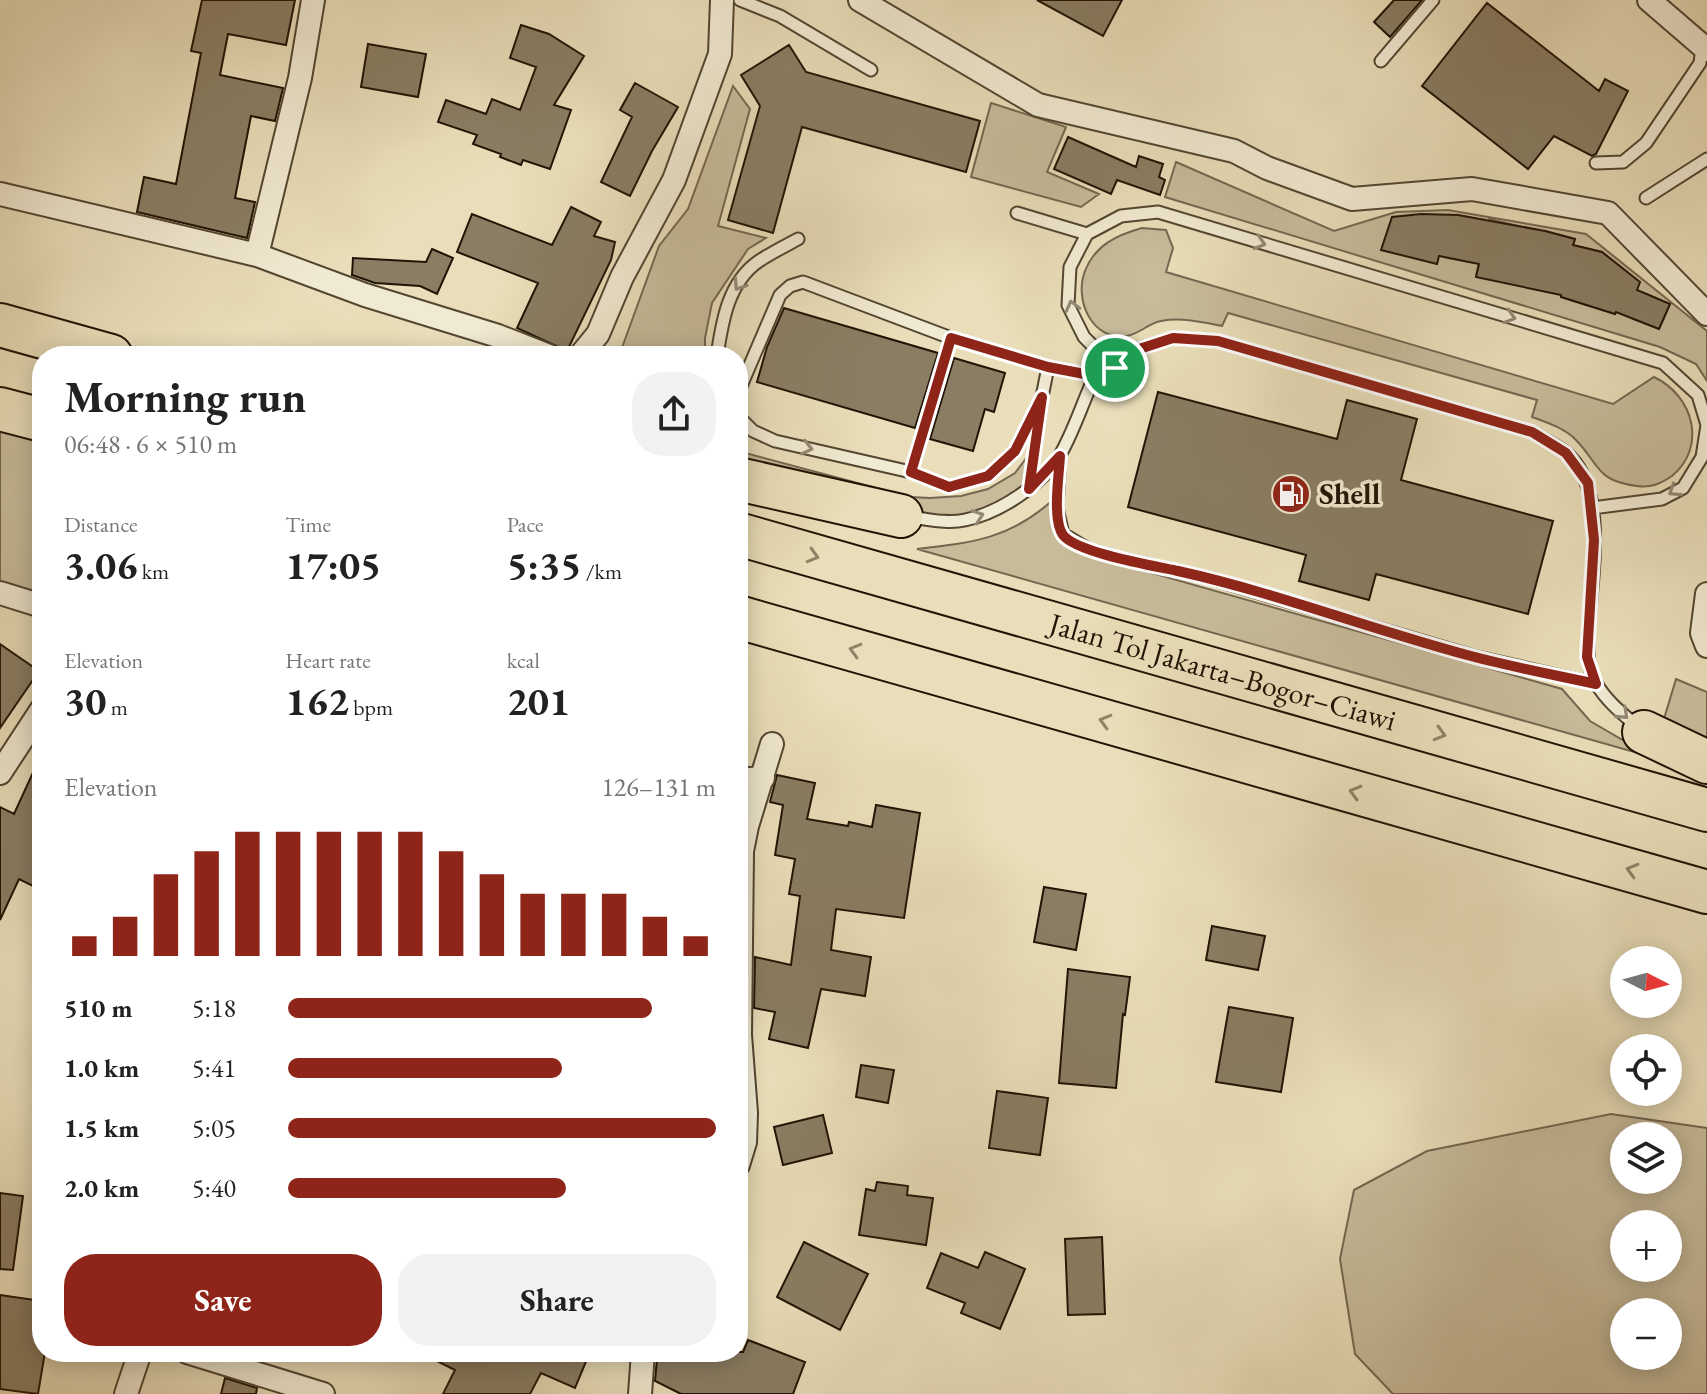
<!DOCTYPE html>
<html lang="en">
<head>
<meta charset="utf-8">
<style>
  :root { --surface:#fff; --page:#f2f2f2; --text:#222; --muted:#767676; --accent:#8f2418 }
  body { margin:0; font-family:"EB Garamond",serif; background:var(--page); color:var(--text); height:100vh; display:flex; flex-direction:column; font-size:30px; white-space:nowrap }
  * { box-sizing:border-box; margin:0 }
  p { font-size:26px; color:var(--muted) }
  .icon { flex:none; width:44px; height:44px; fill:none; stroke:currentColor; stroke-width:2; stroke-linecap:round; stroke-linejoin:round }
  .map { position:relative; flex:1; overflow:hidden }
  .sheet { position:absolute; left:32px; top:346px; width:716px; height:1016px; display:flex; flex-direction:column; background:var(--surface); border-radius:32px; box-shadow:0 4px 20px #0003 }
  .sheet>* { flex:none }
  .needle { width:52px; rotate:96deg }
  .buttons { position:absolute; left:1610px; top:946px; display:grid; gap:16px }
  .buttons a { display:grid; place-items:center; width:72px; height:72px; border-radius:50%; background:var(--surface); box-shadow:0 4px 20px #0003; font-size:40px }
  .pin { position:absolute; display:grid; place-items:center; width:68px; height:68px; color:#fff; margin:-34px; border:4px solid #fff; border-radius:50%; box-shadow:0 2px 8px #0007 }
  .round { display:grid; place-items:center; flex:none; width:84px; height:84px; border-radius:32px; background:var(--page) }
  .overview { display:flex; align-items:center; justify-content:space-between; height:136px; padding:0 32px }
  h1 { font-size:44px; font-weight:700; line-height:60px }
  .stats { display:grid; grid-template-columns:repeat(3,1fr); gap:12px; height:136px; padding:8px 32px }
  .stats div { display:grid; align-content:center }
  .stats b { font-size:40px; font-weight:700 }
  .stats small { font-size:22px; font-weight:400 }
  .stats p { font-size:22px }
  .chart { height:224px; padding:16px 32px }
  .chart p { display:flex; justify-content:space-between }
  .chart svg { width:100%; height:144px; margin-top:8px; stroke:var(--accent); stroke-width:6 }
  .primary-button { display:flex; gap:16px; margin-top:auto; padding:16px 32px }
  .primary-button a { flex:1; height:92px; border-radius:32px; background:var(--accent); color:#fff; font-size:32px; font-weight:700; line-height:92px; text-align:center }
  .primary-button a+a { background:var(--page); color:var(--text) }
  ul { padding:0 32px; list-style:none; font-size:26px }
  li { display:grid; grid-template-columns:128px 96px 1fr; align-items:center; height:60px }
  li i { height:20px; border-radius:10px; background:var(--accent) }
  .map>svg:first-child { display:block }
  .green { fill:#c7bb9a; stroke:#746750; stroke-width:2; fill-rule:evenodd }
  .building { fill:#897d63; stroke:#211305; stroke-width:2 }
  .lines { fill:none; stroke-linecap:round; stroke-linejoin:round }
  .service-casing { stroke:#534632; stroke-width:15 }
  .minor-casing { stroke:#534632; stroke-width:26 }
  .motorway-casing { stroke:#211305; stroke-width:46 }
  .service { stroke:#f1ead2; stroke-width:11 }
  .minor { stroke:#f1ead2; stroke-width:22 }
  .motorway { stroke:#e9deb9; stroke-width:42 }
  .oneway { stroke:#938976 }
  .oneway2 { stroke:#8f8368 }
  .route-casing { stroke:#fff; stroke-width:16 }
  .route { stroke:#8f2418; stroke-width:10 }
  .labels { text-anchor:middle; stroke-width:7; stroke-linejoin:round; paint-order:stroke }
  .poi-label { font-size:30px; font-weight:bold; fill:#211305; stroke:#f1ead2; text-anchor:start }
  .street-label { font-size:30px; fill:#211305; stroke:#f1ead2 }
</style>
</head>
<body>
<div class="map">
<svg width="1707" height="1394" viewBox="0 0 1707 1394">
  <rect width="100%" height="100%" fill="#e9deb9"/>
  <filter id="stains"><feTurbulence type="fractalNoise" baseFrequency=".0025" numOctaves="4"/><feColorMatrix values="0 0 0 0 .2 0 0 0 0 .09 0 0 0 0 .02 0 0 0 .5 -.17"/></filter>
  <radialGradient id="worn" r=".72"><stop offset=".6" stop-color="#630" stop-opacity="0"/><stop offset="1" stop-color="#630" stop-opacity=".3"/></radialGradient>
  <path class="green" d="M733,86L750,109L718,226L766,238L748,249L712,303L705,338V356H619L659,246L688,209Z
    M991,103L1066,127L1047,172L1099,194L1081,207L971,177Z
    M1176,162L1334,231L1396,212L1448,210L1586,234L1707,331V381L1696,364L1660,347L1165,197ZM1449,215L1437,263L1382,250H1381ZM1457,215L1485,220L1476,263L1448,258ZM1489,219L1540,231L1477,277L1476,276ZM1545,231L1575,239L1562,287L1531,279ZM1577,246L1602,252L1627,272L1615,314L1561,297ZM1644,293L1670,304L1659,329L1633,319Z
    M1142,228L1166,230L1173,248L1166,272L1613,404L1654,377C1694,396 1707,447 1672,476C1660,484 1651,488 1637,486C1596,481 1600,465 1576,440C1566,429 1546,422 1532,417L1537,400L1228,313L1222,326C1202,322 1181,317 1161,321C1149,323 1139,334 1127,336C1091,341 1074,299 1085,271C1095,245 1117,235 1142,228Z
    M0,409L42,420V606L0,593Z
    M1034,448L1024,487L997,504L960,516H918L738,472V451L910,497L930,498L961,496L988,489L1015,473Z
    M1056,497L1064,528L1081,553L1562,689L1590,721L1652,757L917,549C973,543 1013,538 1056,497Z
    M1676,679L1707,692V746L1660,732Z
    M1611,1114L1707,1128V1394H1393L1355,1354L1340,1259L1354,1190L1427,1151ZM1624,1136H1668V1180H1624ZM1624,1224H1668V1268H1624ZM1624,1312H1668V1356H1624Z"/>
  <path class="building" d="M202,0H295L286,45L228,34L220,75L283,88L275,121L251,116L235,198L255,202L247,238L137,212L144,177L176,184L201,53L191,51Z
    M1037,0H1122L1103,36Z
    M1394,0H1422L1390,37L1374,22Z
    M1487,3L1599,91L1605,79L1628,91L1596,154L1592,156L1554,136L1528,169L1422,86Z
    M521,25L549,34L584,56L554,105L571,110L550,169L523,160L521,165L500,157L501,154L473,144L477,135L438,122L446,100L486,114L492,99L520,110L536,67L510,58Z
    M368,44L426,54L418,97L361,87Z
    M789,45L806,72L980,121L966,172L802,127L773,233L728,220L760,106L741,75Z
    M635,83L678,107L652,151L630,196L601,182L632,117L620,110Z
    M1068,137L1136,167L1139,156L1163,164L1159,177L1165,180L1160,195L1117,180L1111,194L1054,169Z
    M571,207L601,222L594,236L615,242L611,260L567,351L517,328L538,283L457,252L472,214L552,245Z
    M1421,214L1458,215L1545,231L1575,239L1573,245L1602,252L1640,282L1637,290L1670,304L1659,329L1616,312L1615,314L1561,297V295L1476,277L1479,264L1439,256L1437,264L1381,250L1392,217Z
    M432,249L453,258L437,294L420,286L375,283L352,275L353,258L426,262Z
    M784,308L938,353L915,428L757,382L767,347Z
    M954,358L1005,373L994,412L985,409L973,451L930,439Z
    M1158,392L1337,439L1347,400L1417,419L1401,480L1553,521L1528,614L1376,574L1369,600L1299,581L1306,555L1128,507Z
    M0,644L39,671L0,728Z
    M42,753V868L33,886L19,879L0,920V807L14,814Z
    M777,775L815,783L807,819L848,826L849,822L872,827L876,805L920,813L904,918L836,909L831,950L871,957L865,996L821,989L808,1048L769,1039L775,1012L754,1008L755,957L791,965L800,896L789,894L795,859L775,855L783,805L770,802Z
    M1044,887L1086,894L1076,950L1034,942Z
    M1212,926L1265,936L1258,970L1206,960Z
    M1068,969L1130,977L1125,1015L1123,1014L1116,1088L1059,1083Z
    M1229,1007L1293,1018L1281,1092L1216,1082Z
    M861,1065L894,1070L888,1103L856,1097Z
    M997,1091L1048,1098L1040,1155L989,1148Z
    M823,1115L832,1153L783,1165L774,1127Z
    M877,1182L908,1186L907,1195L933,1198L926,1245L859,1235L866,1189L875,1191Z
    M0,1193L23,1196L13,1270L0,1269Z
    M1102,1237L1105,1314L1068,1315L1065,1239Z
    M804,1242L868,1274L840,1330L777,1297Z
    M985,1252L1025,1269L1000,1329L961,1313L965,1303L927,1288L941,1253L978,1268Z
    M0,1295L42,1301V1352H45L38,1394L0,1389Z
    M748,1340L805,1362L793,1394H681L655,1381L657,1359L660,1352H743Z
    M419,1352H590L575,1388L541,1373L530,1394H443L455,1370Z
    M225,1378L257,1388L256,1394H221Z"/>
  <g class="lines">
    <g class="service-casing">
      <path id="service" d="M740,0L780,16L871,70
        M1381,61L1433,0
        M1596,163L1623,162L1646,143L1700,63L1702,47
        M1646,198L1707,159
        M1017,213L1087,234
        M717,356C722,322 728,282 759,261C771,253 785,246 798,239
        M1115,368L1084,337L1068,305L1070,267L1087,234L1121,216L1158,212L1663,363L1698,395L1707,425L1702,457L1683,488L1662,499L1592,508
        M738,393L780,295L790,286L803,282L951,338
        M738,416L753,431L775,441L911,472L949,487L988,476L1015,451L1042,397L1048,367
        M1060,456L1057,508L1063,534L1088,549L1115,557L1208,578L1473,656L1596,684
        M911,472L951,338L1048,367L1095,376
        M1029,488L1041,406
        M910,517C928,519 947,524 965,520C999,513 1042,485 1060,455C1074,431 1083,401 1095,376L1115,368L1130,352L1173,338L1218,341L1532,432C1542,438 1554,444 1564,451C1609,486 1592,574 1589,623C1588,644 1585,664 1596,683C1606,701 1624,715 1639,728"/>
    </g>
    <g class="minor-casing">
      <path id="minor" d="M860,0L1038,105L1234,151L1267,168L1352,199L1472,189L1608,213L1707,314
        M1649,0L1707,50
        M0,194L257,255L365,295L498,336L549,356
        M257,255L300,78L313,0
        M580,356L598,334L622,277L674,180L720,54L722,0
        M0,593L42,606
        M1707,594L1702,633L1707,646
        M0,773L42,709
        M738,780L763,778
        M738,1165L745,1142L746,1113L740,1035L742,851L747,826L772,744
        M187,1352L323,1394
        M126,1394L140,1352
        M640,1394L643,1352"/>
    </g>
    <g class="motorway-casing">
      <g id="motorway">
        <path d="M0,325L111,356"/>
        <path d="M0,409L42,420"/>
        <path d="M738,479L901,516"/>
        <path id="s1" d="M738,534L1707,810"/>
        <path d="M738,617L1707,892"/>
        <path d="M1644,732L1707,762"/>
      </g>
    </g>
    <use href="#service" class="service"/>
    <use href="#minor" class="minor"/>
    <use href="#motorway" class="motorway"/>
  </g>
  <defs><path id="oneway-chevron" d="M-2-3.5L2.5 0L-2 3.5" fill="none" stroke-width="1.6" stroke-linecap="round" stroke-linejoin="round" transform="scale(2)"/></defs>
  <g class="oneway">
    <use href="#oneway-chevron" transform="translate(1260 243) rotate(17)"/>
    <use href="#oneway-chevron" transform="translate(739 285) rotate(124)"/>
    <use href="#oneway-chevron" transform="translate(1072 306) rotate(-104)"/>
    <use href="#oneway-chevron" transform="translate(1510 317) rotate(17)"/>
    <use href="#oneway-chevron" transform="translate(807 448) rotate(13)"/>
    <use href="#oneway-chevron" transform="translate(1674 491) rotate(147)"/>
    <use href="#oneway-chevron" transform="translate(978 516) rotate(-19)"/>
    <use href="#oneway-chevron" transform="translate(1623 714) rotate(43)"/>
  </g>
  <g class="oneway2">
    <use href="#oneway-chevron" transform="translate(813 556) rotate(16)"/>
    <use href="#oneway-chevron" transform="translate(855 650) rotate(-164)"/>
    <use href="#oneway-chevron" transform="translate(1105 721) rotate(-164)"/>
    <use href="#oneway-chevron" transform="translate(1440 734) rotate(16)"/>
    <use href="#oneway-chevron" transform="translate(1355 792) rotate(-164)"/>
    <use href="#oneway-chevron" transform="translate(1632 870) rotate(-164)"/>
  </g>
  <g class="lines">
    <g class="route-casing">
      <path id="route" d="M951,338L1048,367L1095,376L1115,368L1130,352L1173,338L1218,341L1532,432L1566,453L1588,483L1594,540L1587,657L1596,684C1555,675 1512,667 1471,656C1373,630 1277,593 1178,571C1155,566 1077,553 1063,535C1052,520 1059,475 1060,456L1029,489L1042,397L1015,451L988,476L949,487L911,472Z"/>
    </g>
    <use href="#route" class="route"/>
  </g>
  <defs>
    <g id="fuel-disc" transform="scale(2)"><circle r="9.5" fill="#8f2418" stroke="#f1ead2"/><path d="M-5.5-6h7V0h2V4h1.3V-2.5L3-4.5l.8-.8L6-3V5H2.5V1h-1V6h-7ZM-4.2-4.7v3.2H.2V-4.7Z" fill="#fff"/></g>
  </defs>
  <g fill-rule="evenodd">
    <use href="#fuel-disc" x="1291" y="494"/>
  </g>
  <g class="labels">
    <g class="poi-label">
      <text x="1319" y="504">Shell</text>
    </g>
    <g class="street-label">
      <text dy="10" stroke="none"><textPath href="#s1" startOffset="504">Jalan Tol Jakarta–Bogor–Ciawi</textPath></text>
    </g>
  </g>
  <rect width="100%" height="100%" filter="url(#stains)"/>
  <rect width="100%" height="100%" fill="url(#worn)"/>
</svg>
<div class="buttons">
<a><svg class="needle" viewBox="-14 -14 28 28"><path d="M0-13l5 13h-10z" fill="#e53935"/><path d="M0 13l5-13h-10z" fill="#767676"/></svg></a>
<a><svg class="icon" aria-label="locate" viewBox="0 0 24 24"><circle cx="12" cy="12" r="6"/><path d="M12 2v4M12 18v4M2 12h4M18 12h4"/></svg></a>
<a><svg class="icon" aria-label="layers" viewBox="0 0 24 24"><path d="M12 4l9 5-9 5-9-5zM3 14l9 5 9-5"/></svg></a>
<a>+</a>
<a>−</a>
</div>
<div class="pin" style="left:1115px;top:368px;background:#1e9e55"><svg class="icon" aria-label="arrive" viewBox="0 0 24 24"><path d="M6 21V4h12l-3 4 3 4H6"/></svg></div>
<section class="sheet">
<div class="overview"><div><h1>Morning run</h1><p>06:48 · 6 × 510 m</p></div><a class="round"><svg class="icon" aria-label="share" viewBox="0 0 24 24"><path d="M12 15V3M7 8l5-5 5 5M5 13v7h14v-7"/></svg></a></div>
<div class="stats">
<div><p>Distance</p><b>3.06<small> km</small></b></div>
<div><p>Time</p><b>17:05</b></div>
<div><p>Pace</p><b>5:35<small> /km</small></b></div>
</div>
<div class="stats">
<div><p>Elevation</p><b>30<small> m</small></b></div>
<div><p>Heart rate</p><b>162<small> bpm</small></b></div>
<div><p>kcal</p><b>201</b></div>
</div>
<div class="chart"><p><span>Elevation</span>126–131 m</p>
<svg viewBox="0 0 160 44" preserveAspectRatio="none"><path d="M5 44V38M15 44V32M25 44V19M35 44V12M45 44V6M55 44V6M65 44V6M75 44V6M85 44V6M95 44V12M105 44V19M115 44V25M125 44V25M135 44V25M145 44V32M155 44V38"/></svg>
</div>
<ul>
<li><b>510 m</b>5:18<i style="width:85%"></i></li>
<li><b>1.0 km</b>5:41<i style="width:64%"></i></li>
<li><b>1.5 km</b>5:05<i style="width:100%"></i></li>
<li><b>2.0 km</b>5:40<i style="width:65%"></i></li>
</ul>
<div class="primary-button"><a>Save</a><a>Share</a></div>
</section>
</div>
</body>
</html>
